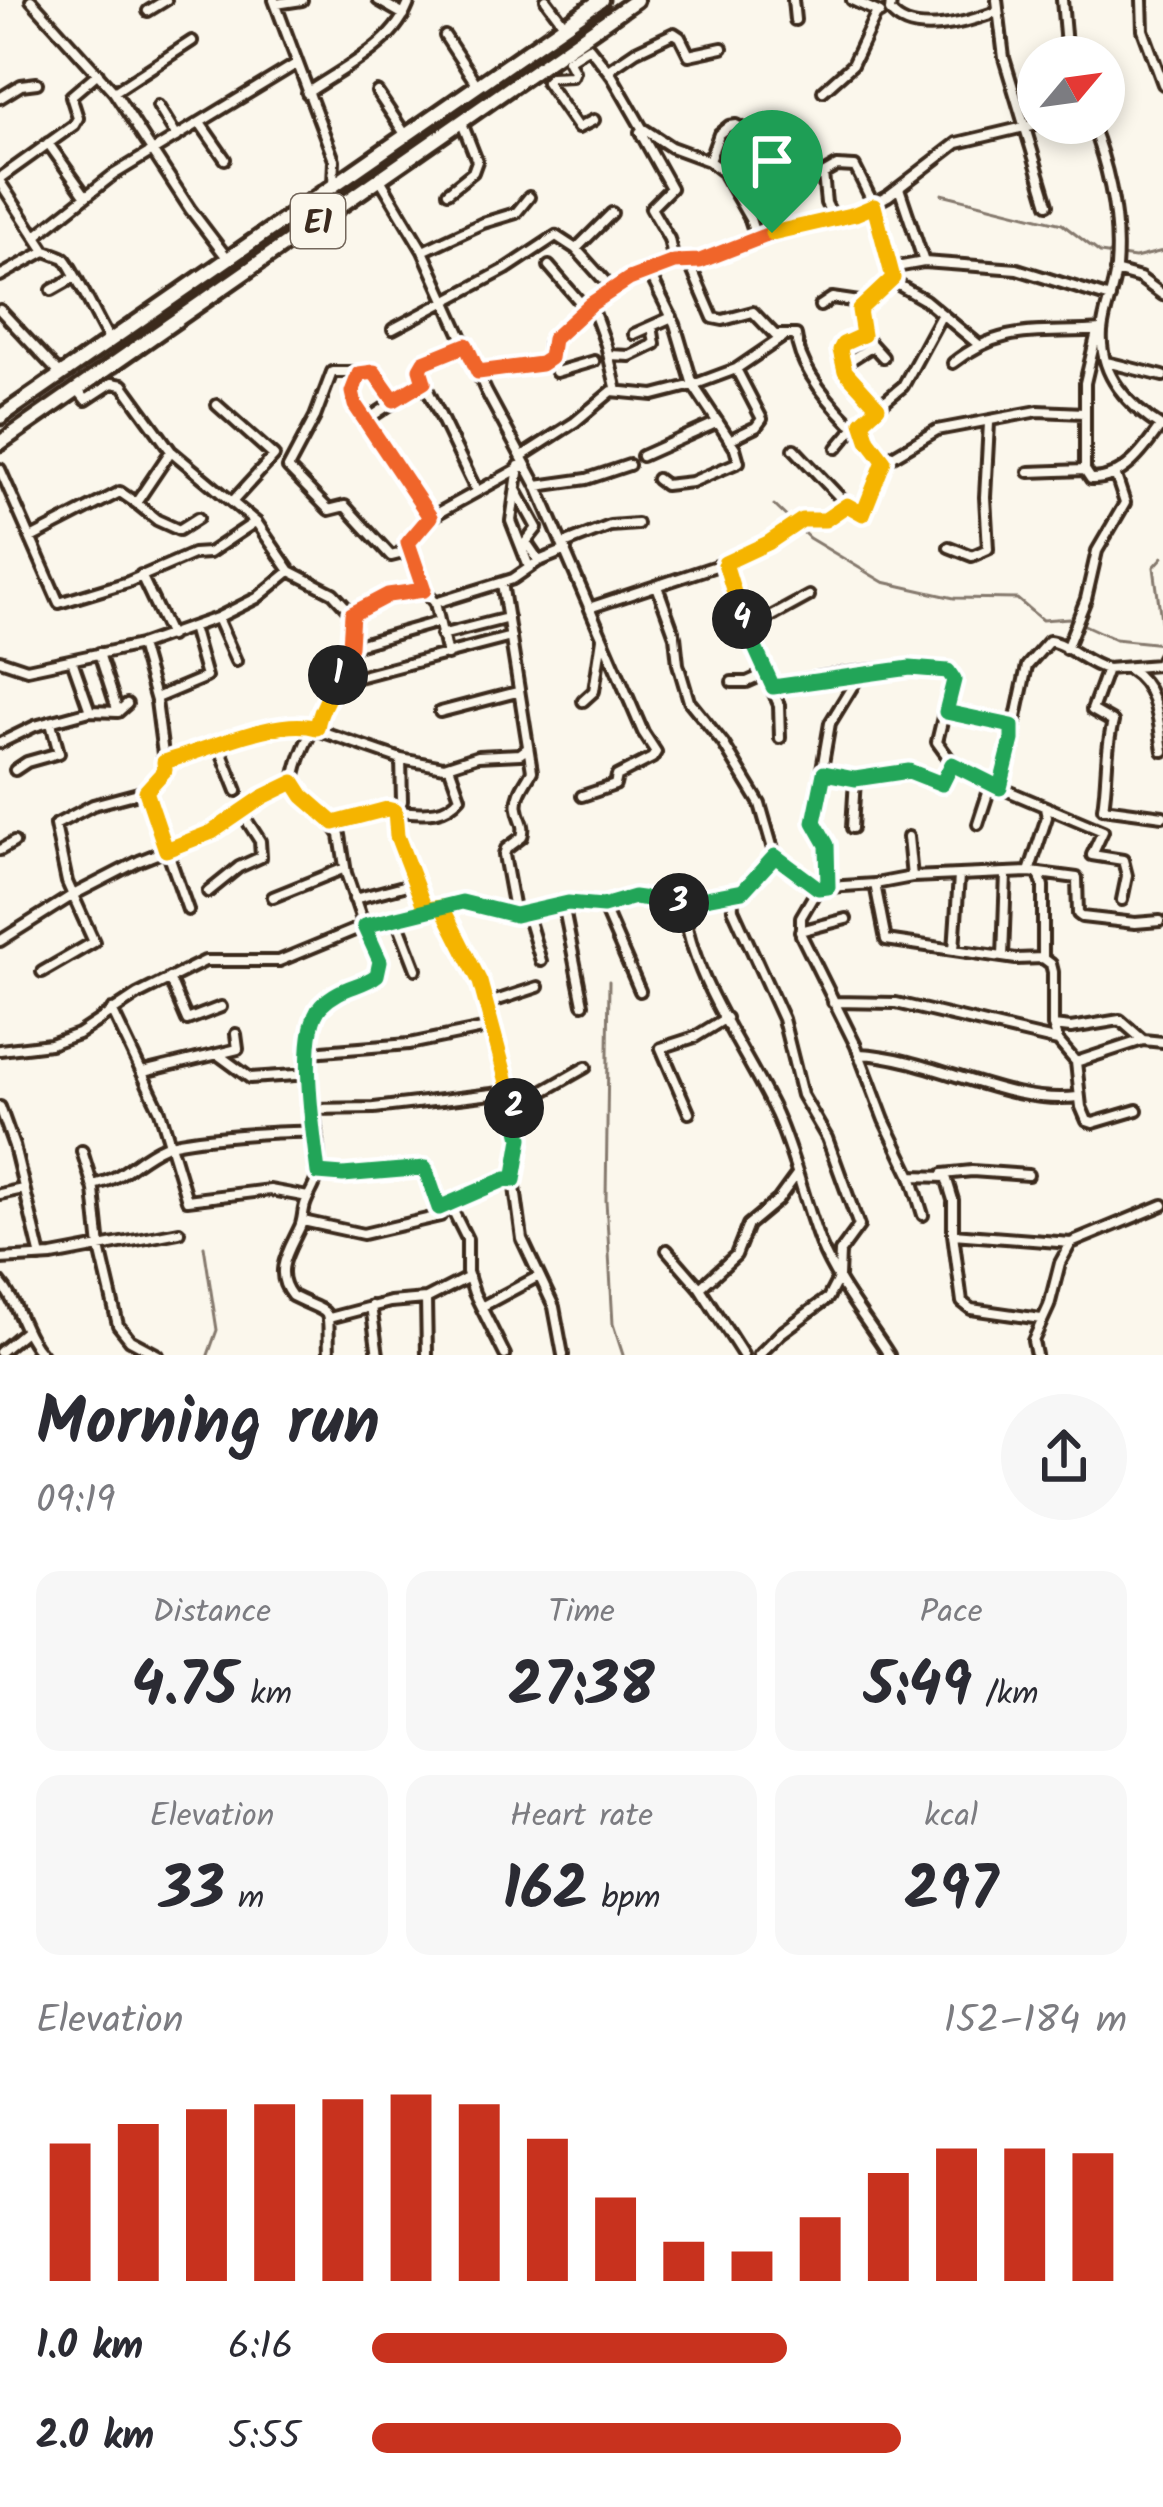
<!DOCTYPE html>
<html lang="en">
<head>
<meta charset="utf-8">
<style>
  :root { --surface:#fff; --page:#f7f7f7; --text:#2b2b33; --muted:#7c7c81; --accent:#c8321e }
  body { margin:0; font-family:Kalam,sans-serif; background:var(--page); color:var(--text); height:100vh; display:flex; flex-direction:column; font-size:45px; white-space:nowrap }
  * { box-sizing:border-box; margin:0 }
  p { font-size:39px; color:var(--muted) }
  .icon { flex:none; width:66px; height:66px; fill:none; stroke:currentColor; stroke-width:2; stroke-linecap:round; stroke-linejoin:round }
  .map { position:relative; height:1355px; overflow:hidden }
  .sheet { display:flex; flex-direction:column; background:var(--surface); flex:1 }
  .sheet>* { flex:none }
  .needle { width:78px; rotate:61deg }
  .tools { position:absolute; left:1017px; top:36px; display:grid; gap:24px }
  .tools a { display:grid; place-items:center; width:108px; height:108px; border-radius:50%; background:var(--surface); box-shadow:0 6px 18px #0003; font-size:60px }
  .pin { position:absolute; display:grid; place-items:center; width:102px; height:102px; color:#fff; margin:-123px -51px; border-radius:50% 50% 50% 0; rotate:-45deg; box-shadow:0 0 12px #0007 }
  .pin .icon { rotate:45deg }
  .km { position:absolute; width:60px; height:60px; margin:-30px; border-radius:50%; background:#222; color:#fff; font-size:33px; line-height:60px; text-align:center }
  .round { display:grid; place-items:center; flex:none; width:126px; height:126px; border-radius:63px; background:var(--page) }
  .head { display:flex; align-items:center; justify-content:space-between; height:204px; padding:0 36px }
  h1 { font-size:66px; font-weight:700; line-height:90px }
  .metrics { display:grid; grid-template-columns:repeat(3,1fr); gap:18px; height:204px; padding:12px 36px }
  .metrics div { display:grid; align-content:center; border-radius:24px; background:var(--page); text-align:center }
  .metrics b { font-size:60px; font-weight:700 }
  .metrics small { font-size:33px; font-weight:400 }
  .metrics p { font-size:33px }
  .chart { height:336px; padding:24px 36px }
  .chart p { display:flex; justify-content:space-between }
  .chart svg { width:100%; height:216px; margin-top:12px; stroke:var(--accent); stroke-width:6 }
  ul { padding:0 36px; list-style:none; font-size:39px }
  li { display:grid; grid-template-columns:192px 144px 1fr; align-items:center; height:90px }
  li i { height:30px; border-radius:15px; background:var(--accent) }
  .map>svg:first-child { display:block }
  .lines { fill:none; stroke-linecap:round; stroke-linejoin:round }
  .stream { stroke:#85796d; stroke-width:3 }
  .minor-casing { stroke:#3b2a1e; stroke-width:16 }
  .highway-casing { stroke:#3b2a1e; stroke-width:21 }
  .minor { stroke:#fbf7ec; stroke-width:8 }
  .highway { stroke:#fbf7ec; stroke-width:12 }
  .split-1-casing { stroke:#fff; stroke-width:24 }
  .split-2-casing { stroke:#fff; stroke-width:24 }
  .split-3-casing { stroke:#fff; stroke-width:24 }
  .split-4-casing { stroke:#fff; stroke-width:24 }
  .split-5-casing { stroke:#fff; stroke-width:24 }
  .split-1 { stroke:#f0652b; stroke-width:15 }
  .split-2 { stroke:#f5b400; stroke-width:15 }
  .split-3 { stroke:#22a559; stroke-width:15 }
  .split-4 { stroke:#22a559; stroke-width:15 }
  .split-5 { stroke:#f5b400; stroke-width:15 }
  .labels { text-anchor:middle; stroke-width:12; stroke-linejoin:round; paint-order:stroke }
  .shield { fill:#fbf7ec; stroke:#75685c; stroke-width:3 }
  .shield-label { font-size:33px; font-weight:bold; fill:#3b2a1e }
</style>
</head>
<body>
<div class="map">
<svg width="1163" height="1355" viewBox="0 0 1163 1355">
  <rect width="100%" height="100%" fill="#fbf7ec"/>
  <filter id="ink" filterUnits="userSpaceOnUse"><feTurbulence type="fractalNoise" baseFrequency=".00833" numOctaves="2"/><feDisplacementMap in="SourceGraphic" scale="24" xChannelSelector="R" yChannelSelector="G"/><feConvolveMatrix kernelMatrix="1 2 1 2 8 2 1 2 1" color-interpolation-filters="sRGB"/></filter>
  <g filter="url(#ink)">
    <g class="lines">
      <path class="stream" d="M942,194L1062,224L1100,253L1135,258L1163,251
        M774,505L809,538L883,582L954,598L1017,599L1042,620L1069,618L1115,639L1163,644
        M1163,557L1154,567L1163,635
        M609,981L606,1200L613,1324L623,1355
        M204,1246L217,1330L208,1355"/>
      <g class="minor-casing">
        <path id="minor" d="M31,0L114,92L190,209L228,259
          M274,0L334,160L333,185
          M378,0L404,15
          M546,0L564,24
          M793,0L795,20
          M852,0L880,13
          M891,0L890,11C912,40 968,22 996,12
          M997,0L1004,58L1048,204
          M1062,0L1067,57
          M1142,0L1143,30L1163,84
          M276,4L302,0
          M148,11L166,0
          M445,36L477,85
          M608,70L636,51L674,33L680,37L689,55L722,48
          M823,91L852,65L877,12
          M114,92L192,41
          M377,92L405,134
          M307,93C343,68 396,45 410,0
          M0,98L21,85L37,83
          M158,106L177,137
          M594,120L578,128L546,82L551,77L572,76L574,71L568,60L589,47L612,76L642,128L671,147L709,161L723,172L750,219L756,237
          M200,123L225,159
          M1091,123C1109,169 1120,219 1116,268C1114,290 1104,310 1102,332C1099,375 1129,407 1163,428
          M640,132L671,188L651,208L669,239L674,262
          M48,143L85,195
          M709,161L719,134L729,126L736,125L773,145L799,130
          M0,178L74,125L78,118L71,96L98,73
          M380,179L423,251L486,391L537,486L643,732L656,752L652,758L617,776L615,785L582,796
          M0,182L45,251C46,251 63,257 64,258C70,262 101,327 110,341
          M899,188L924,262L1017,269L1110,298
          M448,192L473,172L477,161L462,123
          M834,219L826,203L823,174L837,166L855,167L874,205L897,284L925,300L979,345
          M36,236L113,175L296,64
          M576,249L612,213
          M423,251L483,223L516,213L529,197
          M688,260L713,318L723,320L753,312L775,335H796C799,367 828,401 850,423L857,424
          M549,266L586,309
          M891,268L924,262
          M648,270L675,324L693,385L736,369L783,337
          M1115,271L1140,278L1163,295
          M0,276L45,251
          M52,290L75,277
          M591,304L606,345L617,391
          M820,306L832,298L866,303
          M0,310L60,374
          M393,329L506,269L556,236L576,249L611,288
          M634,334L672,317
          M871,347L844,364L853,382L878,407
          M609,355L630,356L655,344L652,326
          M883,357L863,335L858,315L893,278
          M594,361L556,372L550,362L549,344L591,304L629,279L679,261H700L761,235L855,214L888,196L957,143L1041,123
          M1106,362L1163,376
          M953,363C1004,322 1045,335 1102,330
          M844,364L840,350L843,344L863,335
          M478,372L541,365L550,359
          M359,374L352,392L355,405L431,517
          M424,382L476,490
          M394,401L374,372H332L315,417L288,468L329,510L345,506L391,556L399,554L431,517L525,465
          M217,405L274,456L232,502
          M365,421L424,382L420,369L424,362L466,345
          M862,422L868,439L884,461
          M729,440L756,427L762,419L736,369
          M837,448L857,424L903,386L942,314
          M794,449L847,505L862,514L881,463L937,430L1038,411L1084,413
          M522,456L575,422L612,391L654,395L693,385L735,448L739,462L692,482L665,485L657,479
          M642,456L718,422
          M519,466L511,521L529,567
          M0,469L59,603L128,582L193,554L209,553L255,522
          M1085,470V383L1097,332
          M1029,472L1085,470L1091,479C1123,480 1144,450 1160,427
          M537,486L587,479L629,465
          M516,490L537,528L526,542L539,561
          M136,503L157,520L179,530L198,518
          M31,538L120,492L136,503L171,451
          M409,544L424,590L435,603L447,655
          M564,544L610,526L637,524
          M949,547L972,556L988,549L985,497L989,423
          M725,563L743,622L779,705L780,738
          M141,575L170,636
          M502,583L532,771C526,782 515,795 518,809C520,822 526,823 522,837L506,849L504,855L515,915
          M657,586L675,636L678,664L689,701L723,743L760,804L775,856L818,888L828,887
          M435,603L513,579L539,561L566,550
          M592,607L725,563L768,543L802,520H825L847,505
          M352,614L382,597L424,590
          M217,618L236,661
          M747,630L809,596
          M441,635L508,618
          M140,645L156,701L164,762
          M350,647L438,622
          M1066,649L1086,599L1097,551L1125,503L1115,473
          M99,653L118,712L127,704
          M0,660L27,669L140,645L217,618L257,598L290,571
          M72,660L90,711
          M1107,669L1158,665L1163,656
          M1129,669C1158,687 1158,720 1163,751
          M860,674L830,723L815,810V822L827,845L828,887L875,884
          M338,677H358L511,637
          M732,682H747L765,674
          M773,687C813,677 917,658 953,675L937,742L953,764L942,784L909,771L855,779L823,773
          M156,698L206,677L192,627
          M583,701L594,691L602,638
          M440,712L517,692
          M946,712L1012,726
          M0,743L35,726L90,711L118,712
          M219,746L237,791
          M401,759L402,801L394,810L397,836L425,909
          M953,764L1001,788
          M15,770L27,762L59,753L51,723
          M395,811C419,812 443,818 460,797L449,766
          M333,823L394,810
          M978,824L991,784
          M852,828L855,779
          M908,837L912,877
          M0,850L14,842
          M1029,872L1039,873L1043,886V958L1051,964L1053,972V1026L1058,1041L1076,1062L1081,1107L1087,1121L1093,1123L1137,1110
          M1039,873L1077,878L1078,914L1082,917L1135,923L1160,921
          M959,876L954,950L1016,959L1043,958
          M818,888L801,917V935L856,1046L884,1120L911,1176L923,1215
          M208,892L239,867L261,857L260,841L242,813
          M732,892L733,909L783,1019L802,1095L827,1138L859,1226L840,1252L839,1277L828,1298L781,1333L759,1355
          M273,897L345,868
          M354,899L415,883
          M1122,900L1127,876L1123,860L1092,855L1103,831L1001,788L1027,666L1049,641C1066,643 1086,664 1107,669L1092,710L1113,722C1105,751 1108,778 1103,808L1163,816
          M563,904L583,1004
          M683,904C692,981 744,1046 776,1114C795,1157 804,1201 821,1245C837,1284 867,1320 889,1355
          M603,906L640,991
          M442,907L480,982L518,1121L521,1138L514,1180L522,1239L554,1307L563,1355
          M188,910L146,791L165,770L164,762L265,730L303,725L401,759L444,767L478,756L520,754L528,748
          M526,911L541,961
          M397,920L416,969
          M800,931L846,919
          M0,941L73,895L139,861L212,832L263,797L294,782
          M954,950L886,940L875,884L912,877L1029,872L1047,817L1045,808
          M1003,957L1006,873
          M42,972L94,942L67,882L55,825L93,805L146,791
          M169,978L187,1020L221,1007
          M833,1002L896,1003L1058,1041
          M486,1004L538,987
          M112,1010L160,1111L187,1200L270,1190L308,1197
          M1053,1026L1071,1028L1120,1020L1143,1040L1163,1042
          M0,1050L50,1044L78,1034L137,995L205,961H279L364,926L346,873L340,835L325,813L303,797L294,782C300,727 362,671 352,614L333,593L290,571L257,523L171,451L123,385L112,383L86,400L78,390
          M310,1052L409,1044L492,1027
          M859,1054C932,1057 1006,1106 1078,1097
          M220,1056L250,1078L310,1074
          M1076,1062L1143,1040
          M143,1072L238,1049L236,1034
          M0,1107L14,1146L41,1257
          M514,1108L586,1067
          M312,1109L374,1108L509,1092
          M689,1113L661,1048L695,1037L726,1018
          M82,1151L94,1190L100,1248L118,1325L130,1340L158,1355
          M943,1174L972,1171L1028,1175
          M911,1176L946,1177L953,1200V1234L1071,1243
          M92,1185C125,1179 134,1159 165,1146C184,1137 288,1131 314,1132
          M0,1194L23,1189
          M450,1205L467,1239V1272L474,1293L505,1355
          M446,1206L506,1179L514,1180
          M303,1221L363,1234L440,1216L436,1192L425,1168L343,1175L318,1173
          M953,1234L962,1302L971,1309L1041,1319
          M667,1250L700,1288L743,1355
          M0,1259L52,1256L179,1232
          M0,1282C19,1304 22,1333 42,1355
          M700,1288L736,1255L748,1225L778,1200L797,1174
          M426,1299L427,1355
          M371,1306L378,1355
          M481,1307L537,1277
          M329,1318L390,1302L426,1299L469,1277
          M0,1352L24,1332
          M329,1355C327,1302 336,1318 292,1296C273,1273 288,1252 299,1229C304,1220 302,1211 306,1202C309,1194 315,1186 317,1177C326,1133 293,1055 316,1012C330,986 360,989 377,975L380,961L364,926L462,902L515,915L568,903L603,906L634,897L683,904L721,893L744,891L775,856
          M1036,1355L1033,1341L1049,1306L1060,1263L1071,1243L1163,1205"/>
      </g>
      <g class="highway-casing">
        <path id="highway" d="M0,417L601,0
          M0,443L636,0"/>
      </g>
      <use href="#minor" class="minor"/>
      <use href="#highway" class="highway"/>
    </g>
  </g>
  <g class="lines" filter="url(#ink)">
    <g class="split-1-casing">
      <path id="split-1" d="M338,675L350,646L352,614L388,595L424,590L408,543L430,517L355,405L352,392L359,374L374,372L394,400L424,382L420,369L424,362L466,345L478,372L541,364L550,358L553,339L591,304L629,279L674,262L700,261L772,233"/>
    </g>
    <g class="split-2-casing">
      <path id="split-2" d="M338,675C332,693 319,710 317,728C277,716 205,751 164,762L165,770L146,791L166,850L212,832L263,797L294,782L303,796L334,823L387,809L395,811L397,836L425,909L442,907L480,982L514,1108"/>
    </g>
    <g class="split-3-casing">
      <path id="split-3" d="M514,1108L521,1138L514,1180L506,1179L439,1208L425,1168L343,1175L318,1173C314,1137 297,1032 321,1006C341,985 361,988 377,975L380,961L364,926L462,902L515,915L568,903L603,906L634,897L679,903"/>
    </g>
    <g class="split-4-casing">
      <path id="split-4" d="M679,903L743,891L775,856L818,888L828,887L827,845L814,822L824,773L855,779L909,771L942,784L952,764L1000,788L1012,740V726L946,712L954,680L948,671L910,668L773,687L742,619"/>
    </g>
    <g class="split-5-casing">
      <path id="split-5" d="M742,619L725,563L768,543L802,520H825L847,505L863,514L884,461L868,440L862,422L878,407L845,371L840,350L843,344L863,335L859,310L893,278L874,206L855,214L772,233"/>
    </g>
    <use href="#split-1" class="split-1"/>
    <use href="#split-2" class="split-2"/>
    <use href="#split-3" class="split-3"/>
    <use href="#split-4" class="split-4"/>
    <use href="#split-5" class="split-5"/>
  </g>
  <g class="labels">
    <rect class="shield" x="291" y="194" width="54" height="54" rx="9"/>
    <g class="shield-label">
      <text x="318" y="233">E1</text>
    </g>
  </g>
</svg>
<div class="tools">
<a><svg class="needle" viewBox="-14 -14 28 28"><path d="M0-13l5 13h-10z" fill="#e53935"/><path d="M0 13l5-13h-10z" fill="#7c7c81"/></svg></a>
</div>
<div class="pin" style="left:772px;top:233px;background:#1e9e55"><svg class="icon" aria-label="arrive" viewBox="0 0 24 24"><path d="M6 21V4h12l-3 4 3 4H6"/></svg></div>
<b class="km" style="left:338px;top:675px">1</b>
<b class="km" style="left:514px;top:1108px">2</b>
<b class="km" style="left:679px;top:903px">3</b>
<b class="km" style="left:742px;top:619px">4</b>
</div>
<section class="sheet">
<div class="head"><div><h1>Morning run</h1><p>09:19</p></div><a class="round"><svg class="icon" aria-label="share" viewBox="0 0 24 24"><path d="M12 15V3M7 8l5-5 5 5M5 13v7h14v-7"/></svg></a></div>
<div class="metrics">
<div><p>Distance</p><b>4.75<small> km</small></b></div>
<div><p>Time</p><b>27:38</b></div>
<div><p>Pace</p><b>5:49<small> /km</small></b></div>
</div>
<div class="metrics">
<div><p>Elevation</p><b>33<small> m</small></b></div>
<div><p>Heart rate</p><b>162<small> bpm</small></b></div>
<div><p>kcal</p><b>297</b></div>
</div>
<div class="chart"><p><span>Elevation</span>152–184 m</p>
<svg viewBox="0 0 160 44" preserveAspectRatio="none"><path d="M5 44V16M15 44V12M25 44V9M35 44V8M45 44V7M55 44V6M65 44V8M75 44V15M85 44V27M95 44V36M105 44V38M115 44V31M125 44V22M135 44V17M145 44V17M155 44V18"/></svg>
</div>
<ul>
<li><b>1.0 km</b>6:16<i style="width:55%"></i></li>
<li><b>2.0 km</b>5:55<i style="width:70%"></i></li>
</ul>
</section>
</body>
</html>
